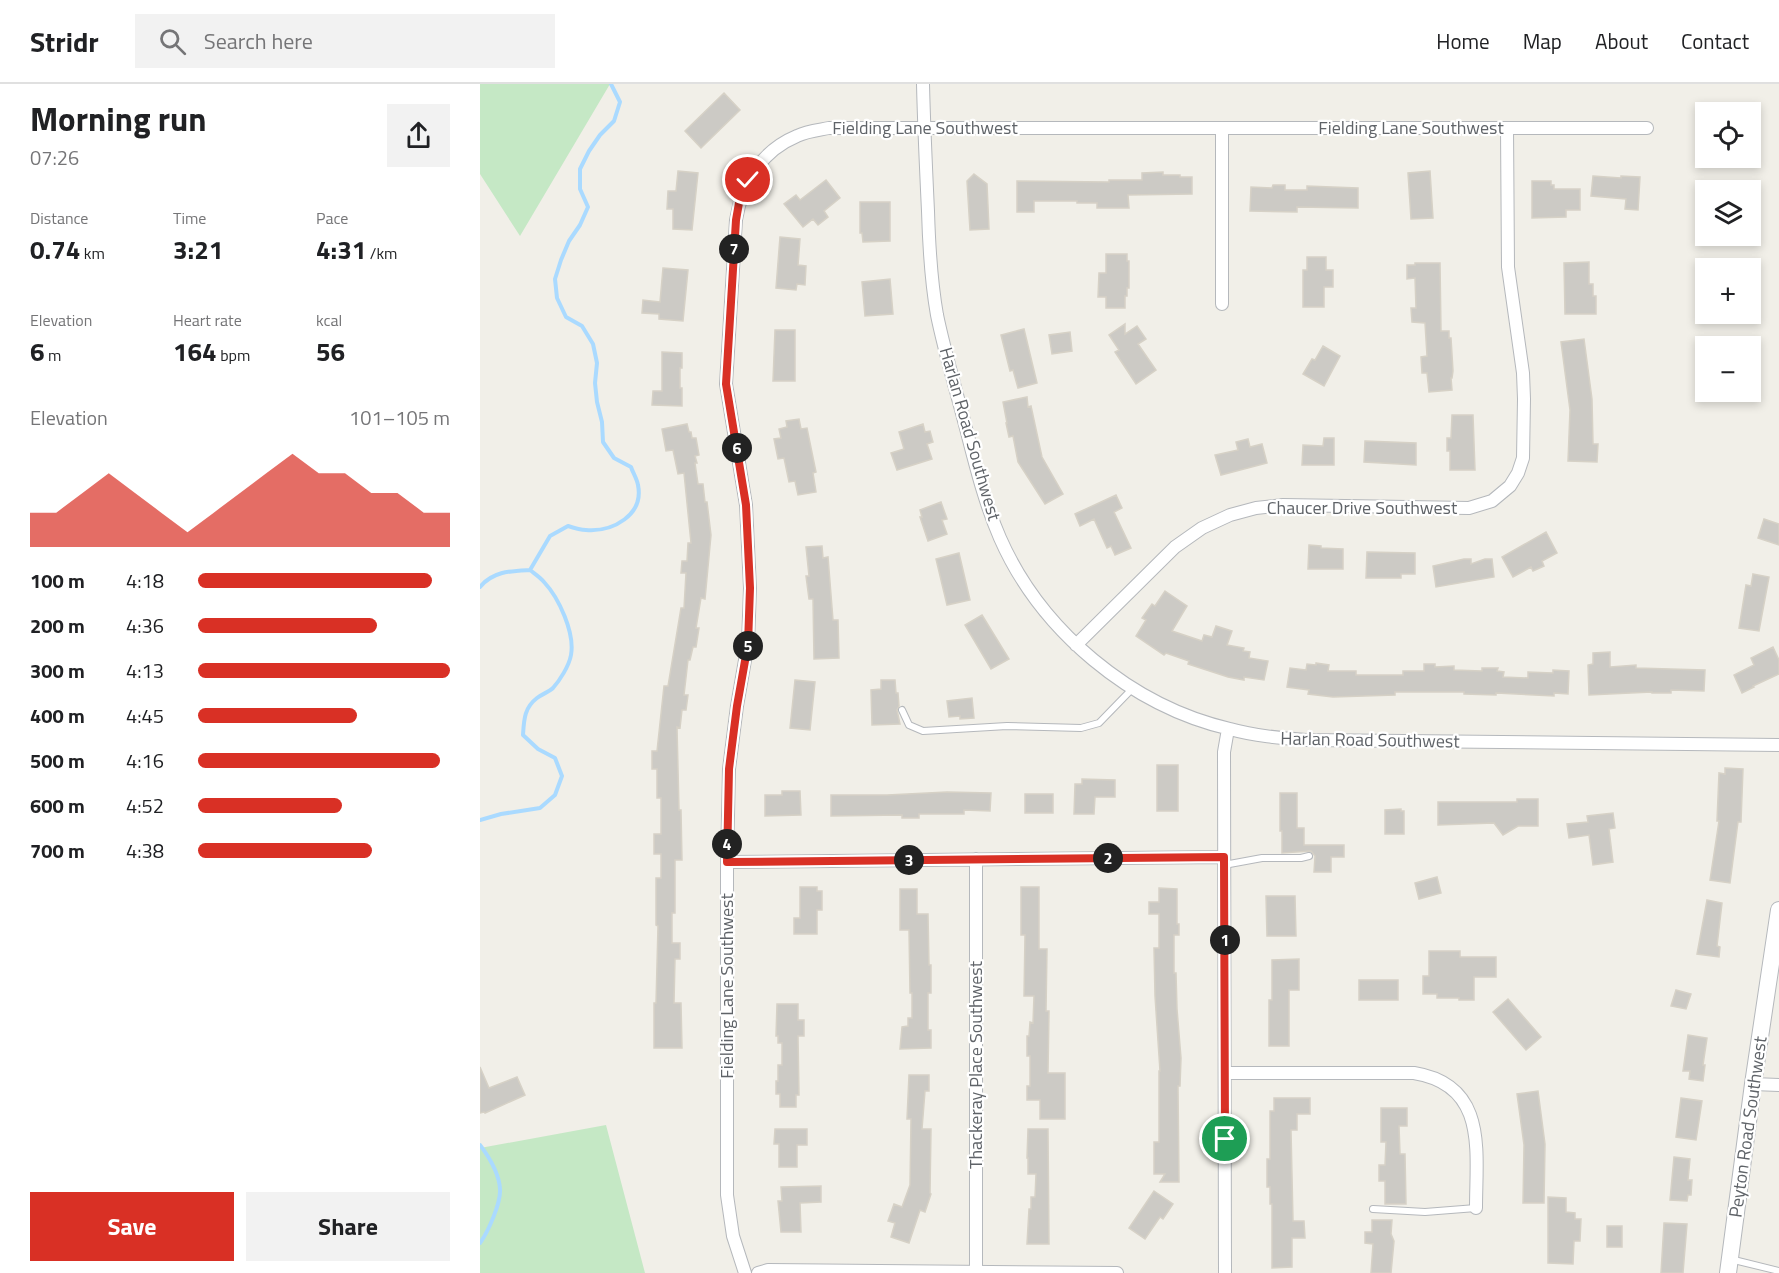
<!DOCTYPE html>
<html lang="en">
<head>
<meta charset="utf-8">
<style>
  :root { --surface:#fff; --page:#f2f2f2; --text:#202124; --muted:#757577; --line:#e0e0e0; --accent:#d93025 }
  body { margin:0; font-family:"Titillium Web",sans-serif; background:var(--page); color:var(--text); height:100vh; display:flex; flex-direction:column; font-size:22px; white-space:nowrap }
  * { box-sizing:border-box; margin:0 }
  p { font-size:20px; color:var(--muted) }
  .icon { flex:none; width:33px; height:33px; fill:none; stroke:currentColor; stroke-width:2; stroke-linecap:round; stroke-linejoin:round }
  .map { position:relative; flex:1; overflow:hidden }
  .details { display:flex; flex-direction:column; background:var(--surface); width:480px }
  .details>* { flex:none }
  .fabs { position:absolute; left:1215px; top:18px; display:grid; gap:12px }
  .fabs a { display:grid; place-items:center; width:66px; height:66px; border-radius:0px; background:var(--surface); box-shadow:0 3px 9px #0003; font-size:30px }
  .pin { position:absolute; display:grid; place-items:center; width:51px; height:51px; color:#fff; margin:-26px; border:3px solid #fff; border-radius:50%; box-shadow:0 2px 6px #0007 }
  .km { position:absolute; width:30px; height:30px; margin:-15px; border-radius:50%; background:#222; color:#fff; font-size:16px; line-height:30px; text-align:center }
  .round { display:grid; place-items:center; flex:none; width:63px; height:63px; border-radius:0px; background:var(--page) }
  .overview { display:flex; align-items:center; justify-content:space-between; height:102px; padding:0 30px }
  h1 { font-size:33px; font-weight:700; line-height:45px }
  .metrics { display:grid; grid-template-columns:repeat(3,1fr); gap:9px; height:102px; padding:6px 30px }
  .metrics div { display:grid; align-content:center }
  .metrics b { font-size:26px; font-weight:700 }
  .metrics small { font-size:16px; font-weight:400 }
  .metrics p { font-size:16px }
  .chart { height:168px; padding:12px 30px }
  .chart p { display:flex; justify-content:space-between }
  .chart svg { width:100%; height:108px; margin-top:6px; fill:var(--accent); opacity:.7 }
  .cta { display:flex; gap:12px; margin-top:auto; padding:12px 30px }
  .cta a { flex:1; height:69px; border-radius:0px; background:var(--accent); color:#fff; font-size:24px; font-weight:700; line-height:69px; text-align:center }
  .cta a+a { background:var(--page); color:var(--text) }
  ul { padding:0 30px; list-style:none; font-size:20px }
  li { display:grid; grid-template-columns:96px 72px 1fr; align-items:center; height:45px }
  li i { height:15px; border-radius:8px; background:var(--accent) }
  header { display:flex; align-items:center; gap:36px; box-sizing:border-box; height:84px; padding:0 30px; background:var(--surface); border-bottom:2px solid var(--line) }
  header strong { font-size:28px }
  nav { display:flex; gap:33px; margin-inline-start:auto; font-size:21px }
  .search { width:420px; height:54px; background:var(--page); display:flex; align-items:center; gap:15px; box-sizing:border-box; padding:0 21px; border-radius:0px; color:var(--muted); font-size:22px }
  main { display:flex; flex:1; min-height:0 }
  .map>svg:first-child { display:block }
  .green { fill:#c5e8c5 }
  .lines { fill:none; stroke-linecap:round; stroke-linejoin:round }
  .stream { stroke:#aadaff; stroke-width:4 }
  .building { fill:#cccac5; stroke:#d6d1c6; stroke-width:1.5 }
  .service-casing { stroke:#b5b8bc; stroke-width:8 }
  .minor-casing { stroke:#b5b8bc; stroke-width:14 }
  .tertiary-casing { stroke:#b5b8bc; stroke-width:18 }
  .service { stroke:#fff; stroke-width:6 }
  .minor { stroke:#fff; stroke-width:12 }
  .tertiary { stroke:#fff; stroke-width:16 }
  .route-casing { stroke:#fff; stroke-width:12 }
  .route { stroke:#d93025; stroke-width:8 }
  .labels { text-anchor:middle; stroke-width:4.5; stroke-linejoin:round; paint-order:stroke }
  .street-label { font-size:18px; fill:#5f6368; stroke:#fff }
</style>
</head>
<body>
<header>
<strong>Stridr</strong>
<div class="search"><svg class="icon" aria-label="search" viewBox="0 0 24 24"><circle cx="10" cy="10" r="6"/><path d="M15 15l6 6"/></svg>Search here</div>
<nav><a>Home</a><a>Map</a><a>About</a><a>Contact</a></nav>
</header>
<main>
<section class="details">
<div class="overview"><div><h1>Morning run</h1><p>07:26</p></div><a class="round"><svg class="icon" aria-label="share" viewBox="0 0 24 24"><path d="M12 15V3M7 8l5-5 5 5M5 13v7h14v-7"/></svg></a></div>
<div class="metrics">
<div><p>Distance</p><b>0.74<small> km</small></b></div>
<div><p>Time</p><b>3:21</b></div>
<div><p>Pace</p><b>4:31<small> /km</small></b></div>
</div>
<div class="metrics">
<div><p>Elevation</p><b>6<small> m</small></b></div>
<div><p>Heart rate</p><b>164<small> bpm</small></b></div>
<div><p>kcal</p><b>56</b></div>
</div>
<div class="chart"><p><span>Elevation</span>101–105 m</p>
<svg viewBox="0 0 160 44" preserveAspectRatio="none"><path d="M0 44V30L10 30L20 22L30 14L40 22L50 30L60 38L70 30L80 22L90 14L100 6L110 14L120 14L130 22L140 22L150 30L160 30V44z"/></svg>
</div>
<ul>
<li><b>100 m</b>4:18<i style="width:93%"></i></li>
<li><b>200 m</b>4:36<i style="width:71%"></i></li>
<li><b>300 m</b>4:13<i style="width:100%"></i></li>
<li><b>400 m</b>4:45<i style="width:63%"></i></li>
<li><b>500 m</b>4:16<i style="width:96%"></i></li>
<li><b>600 m</b>4:52<i style="width:57%"></i></li>
<li><b>700 m</b>4:38<i style="width:69%"></i></li>
</ul>
<div class="cta"><a>Save</a><a>Share</a></div>
</section>
<div class="map">
<svg width="1299" height="1189" viewBox="0 0 1299 1189">
  <rect width="100%" height="100%" fill="#f1efe8"/>
  <path class="green" d="M0,0H130L40,152L0,90Z
    M126,1041L165,1189H0V1064Z"/>
  <g class="lines">
    <path class="stream" d="M50,486L70,452L88,442C94,444 100,446 106,446C133,448 164,431 158,401C157,395 153,389 151,383L134,374L123,358L122,338L117,318L115,299L117,279L113,260L102,242L86,233L77,214L75,195L81,176L89,157L100,141L108,123L100,105V85L109,67L120,51L134,37L140,18L131,0
      M0,503C13,487 31,487 50,486C55,490 60,493 64,498C79,514 95,549 91,571C89,582 80,596 73,604C69,608 62,610 57,614C44,624 44,636 43,651L58,665L75,674L82,692L75,711L60,724L21,730L0,736
      M0,1061C9,1073 19,1089 20,1105C21,1119 8,1148 0,1159"/>
  </g>
  <path class="building" d="M244,9L260,26L221,64L205,47Z
    M198,87L218,89L212,146L193,145V125H187L188,107H196Z
    M950,87L953,134L931,135L928,89Z
    M683,88V91H700V93H712V110L648,111L649,124H617V119H597V117H554V128H537V97L629,98V96H662V89Z
    M494,90L507,100L509,145L490,146L487,97Z
    M1113,92L1141,94V92L1160,93L1158,126L1145,125L1146,115L1111,112Z
    M346,96L360,114L344,127L348,133L338,141L333,135L323,143L304,120L316,111L320,116Z
    M1052,97H1071V101H1074V105H1100V126H1086V133L1052,134Z
    M793,101H805V106H827V102L878,104V124L817,123V128L770,127L771,103L792,104Z
    M380,118H410V157L383,158L382,149H380Z
    M300,153L320,155L318,181L326,182L325,201L317,200L316,206L296,204Z
    M626,170H647V177H649V204H647V212H645V224H626V213H618L619,189H626Z
    M827,173H846V186H853V203H844V223H823V186H827Z
    M1109,178V200H1113V212H1116V230H1085L1084,179Z
    M935,179H960L961,247H969V254H971L973,287L972,294H971L972,306L949,308L947,289H942L941,273L947,272L945,239L932,238L931,224H936L935,194L927,195V181H935Z
    M183,184L208,186L203,237L179,235V230L162,229L163,216L180,218Z
    M410,195L413,230L385,232L382,198Z
    M645,240V250L657,242L666,255L658,260L676,286L656,300L635,268L639,266L629,251Z
    M544,245L557,299L538,304L533,286L530,287L521,251Z
    M295,246H315V297H293Z
    M590,248L592,267L572,270L569,251Z
    M1104,255L1112,315L1113,360H1118L1117,378L1088,377L1090,326L1081,258Z
    M843,262L860,272L844,302L823,290L832,275L835,276Z
    M182,268L202,269V284H200V304H202V322L172,321L173,307H182Z
    M547,313L548,323L551,322L562,373L583,410L565,420L538,378L533,352L529,353L526,339H527L523,318Z
    M972,331H993L995,386H970V367H967V354H971Z
    M319,335L321,345L327,344L336,388L333,389L336,408L318,411L315,397L309,398L304,374L298,375L294,355L301,354L299,345L307,343L306,337Z
    M207,340L209,348H211L212,354H216L219,371L215,372L217,379H215L218,400H223L225,418H227L231,451L225,515L221,514L216,544H219L216,563H213L210,576H208L204,611H208L206,626H202L200,644L197,643L199,726H201L202,776H195V829H192V859H200V875H195L194,919H201L202,964H174V919H176L178,842L176,841V794H181V770H174V750H181V714H177V685H172V667H177L184,602H188L201,524H204L206,489H201L202,477H207L208,459H211L204,389L198,390L193,366L186,367L182,345Z
    M443,340L445,348L450,347L453,358L447,360L452,375L417,386L411,369L424,365L419,348Z
    M844,354H854V381H822L823,361L843,362Z
    M768,355L770,363L782,360L787,379L741,391L735,371L758,366L756,358Z
    M885,357L936,359V381L884,378Z
    M636,411L642,424L634,428L651,464L635,471L631,462L627,464L614,435L600,442L595,430Z
    M461,418L467,435L462,436L467,450L448,457L440,433H442L440,426Z
    M1284,435L1299,440V461L1278,454Z
    M1066,448L1077,469L1062,477L1064,482L1053,487L1051,483L1033,493L1022,473Z
    M829,461L841,462V464L863,465V485H828Z
    M342,462L343,474L348,473L353,536H358L359,574L334,575L333,515H329L326,492H329L326,463Z
    M887,468L935,469V490H921V494H886Z
    M479,469L490,516L467,521L456,475Z
    M984,475H991V480L1005,475H1012L1014,493L956,503L953,482Z
    M1273,490L1289,493L1279,547L1259,544L1266,501L1271,502Z
    M685,507L707,522L692,547L722,557L724,551L732,553L736,542L752,547L747,561L764,564L763,567L770,568L769,574L788,577L784,596L764,593V596L748,593L708,580L709,577L686,569L684,571L656,552L666,536L662,534L672,520L675,522Z
    M502,531L529,575L511,585L485,541Z
    M1293,563L1299,576V590L1273,602L1274,603L1262,609L1254,591L1274,581L1271,574Z
    M1130,568V583L1156,581V584L1225,586L1224,607L1191,606V609H1172V608L1109,611L1108,581L1113,580V569Z
    M836,579L849,581L848,587H876V591H923V587H944V580H955V583L974,582V586L1002,587V584H1018L1017,587L1024,588L1023,593L1048,594V588L1073,589V586L1089,587L1088,610L1074,609V612L1016,609V611L984,610V608H915V611L853,613L828,610L829,606L807,603L810,584L826,586L827,580L836,581Z
    M315,596L335,598L330,646L310,644Z
    M401,596H415L416,609H418L419,622L417,626L420,640L392,641L391,606L401,605Z
    M492,614L494,634L480,635V632L469,633L467,617Z
    M677,681H698V727H677Z
    M1245,684L1263,685L1261,738H1258L1250,799L1230,796L1239,737H1237L1239,689L1245,690Z
    M602,695L635,696V713H615L614,730H594L595,700H602Z
    M302,707H320L321,731L285,732V711H302Z
    M467,708L511,709L510,727L484,726V730H439V734H422V731L351,732V711H407Z
    M800,709H817V744H824V761H864V773H851V788H834L835,772L831,767L802,769V747H800Z
    M545,710H573V729H545Z
    M1037,715H1058V742H1038L1023,751L1014,739L958,741V718H1037Z
    M921,725V727H924V750H905V726Z
    M1133,729L1135,744L1129,745L1133,778L1113,781L1109,751L1089,754L1087,740L1108,738L1107,732Z
    M957,793L961,809L939,815L935,799Z
    M320,803H337V807H342V826H337V850H314V834H320Z
    M541,803H559V865H567L566,927H569L568,989H585V1035H560V1016H547V1002H550V972H547V952H549L550,938L553,939L554,912H544L545,851H541Z
    M679,804L697,805V840H699V851H694V889H696L697,925L701,974L700,1002H698L699,1098H680L685,1090H674V1058H679V987H680L675,912L674,864H679V830H669V818H679Z
    M420,805H437V830H448L449,881H451V909H448V946H451V964L420,965L422,943L428,942V934H432V909H430L429,846H420Z
    M786,812H815L816,852H787Z
    M1227,816L1242,819L1237,862L1240,863L1239,873L1217,870Z
    M949,867H980V873H1016V893H994V916H979V914H957V910H943V892H949Z
    M819,875V906H809V962H789V916H792V876Z
    M879,896H918V916H879Z
    M1196,906L1211,910L1206,925L1191,922Z
    M1028,915L1061,953L1046,966L1013,928Z
    M297,920H318V936H324V952H318L319,1011H316V1023H300V1010H296V997H298V981H302V959H298V952H296Z
    M1208,951L1227,954L1223,981H1225L1223,997L1209,995L1210,987H1203Z
    M0,983L9,1004L37,993L45,1011L5,1029L4,1028L0,1029Z
    M429,991H449V1007H445L442,1045H451L450,1109L451,1110L445,1128L440,1126L429,1159L411,1153L415,1139L408,1137L414,1120L422,1123L430,1101L431,1035H427Z
    M1058,1007L1065,1060L1064,1119H1043L1044,1061L1037,1010Z
    M794,1014H830V1030H817V1046H811L813,1137H824L825,1154H812V1183L792,1184V1120H790V1103H787V1075H790V1027H794Z
    M1201,1014L1222,1017L1216,1056L1196,1053Z
    M901,1024H927V1042H919L920,1070H925L926,1120H905V1097H899V1081H905L906,1058H901Z
    M295,1045H327V1061H317V1083H299V1060H294Z
    M548,1045H568L569,1160H547L549,1125H551V1113H555L556,1090H548V1074H547Z
    M1194,1073L1210,1075L1208,1096H1212L1211,1111H1208L1207,1117L1190,1116Z
    M341,1102V1118L320,1119L321,1148H301L298,1117H302L301,1103Z
    M674,1107L693,1120L683,1135L680,1133L665,1155L649,1144Z
    M1068,1113L1086,1114V1128L1095,1129V1135H1101L1100,1157H1094L1093,1180L1068,1179Z
    M892,1136H912L911,1150L914,1157L911,1189H891L893,1160L885,1159V1148H892Z
    M1184,1139L1207,1140L1203,1189H1181Z
    M1127,1142H1142V1163H1127Z"/>
  <g class="lines">
    <g class="service-casing">
      <path id="service" d="M422,626L429,641L443,647L527,642L601,644L619,639L653,604
        M744,781L782,774H821L829,772
        M893,1125L945,1128L996,1124
        M1250,1175L1299,1187"/>
    </g>
    <g class="minor-casing">
      <path id="minor" d="M443,0C444,42 446,85 448,127C449,162 451,197 457,231C464,265 474,299 483,333C494,374 503,415 520,454C561,547 651,622 750,645C775,652 800,654 826,656L1299,661
        M742,44V220
        M596,561L695,463L722,444L750,431L776,424L803,421L989,424L1012,417L1030,402L1038,389L1043,374L1044,315L1043,289L1028,183L1027,44
        M247,778L744,773
        M745,989H934C1008,1001 996,1067 996,1124
        M1273,1000L1299,1001
        M496,1188V775
        M265,1189L253,1152L247,1111V778L249,685L257,622L268,559L270,504L266,421L246,300L256,136C262,99 281,67 317,52C327,47 339,46 349,44H1167
        M278,1189L288,1186L637,1189
        M745,1189L744,668L748,645"/>
    </g>
    <g class="tertiary-casing">
      <path id="tertiary" d="M1248,1189L1273,1000L1299,826"/>
    </g>
    <use href="#service" class="service"/>
    <use href="#minor" class="minor"/>
    <use href="#tertiary" class="tertiary"/>
  </g>
  <g class="lines">
    <g class="route-casing">
      <path id="route" d="M268,96L259,119L256,136L246,300L266,421L270,504L268,560L257,622L249,685L247,778L744,773L745,1055"/>
    </g>
    <use href="#route" class="route"/>
  </g>
  <g class="labels">
    <g class="street-label">
      <text x="445" y="50">Fielding Lane Southwest</text>
      <text x="931" y="50">Fielding Lane Southwest</text>
      <text transform="translate(490 350) rotate(74)" y="6">Harlan Road Southwest</text>
      <text x="882" y="430">Chaucer Drive Southwest</text>
      <text transform="translate(890 656) rotate(1)" y="6">Harlan Road Southwest</text>
      <text transform="translate(247 902) rotate(-90)" y="6">Fielding Lane Southwest</text>
      <text transform="translate(496 981) rotate(-90)" y="6">Thackeray Place Southwest</text>
      <text transform="translate(1268 1043) rotate(-82)" y="6">Peyton Road Southwest</text>
    </g>
  </g>
</svg>
<div class="fabs">
<a><svg class="icon" aria-label="locate" viewBox="0 0 24 24"><circle cx="12" cy="12" r="6"/><path d="M12 2v4M12 18v4M2 12h4M18 12h4"/></svg></a>
<a><svg class="icon" aria-label="layers" viewBox="0 0 24 24"><path d="M12 4l9 5-9 5-9-5zM3 14l9 5 9-5"/></svg></a>
<a>+</a>
<a>−</a>
</div>
<div class="pin" style="left:745px;top:1055px;background:#1e9e55"><svg class="icon" aria-label="arrive" viewBox="0 0 24 24"><path d="M6 21V4h12l-3 4 3 4H6"/></svg></div>
<div class="pin" style="left:268px;top:96px;background:#d93025"><svg class="icon" aria-label="check" viewBox="0 0 24 24"><path d="M5 12l5 5 9-10"/></svg></div>
<b class="km" style="left:745px;top:856px">1</b>
<b class="km" style="left:628px;top:774px">2</b>
<b class="km" style="left:429px;top:776px">3</b>
<b class="km" style="left:247px;top:760px">4</b>
<b class="km" style="left:268px;top:562px">5</b>
<b class="km" style="left:257px;top:364px">6</b>
<b class="km" style="left:254px;top:165px">7</b>
</div>
</main>
</body>
</html>
